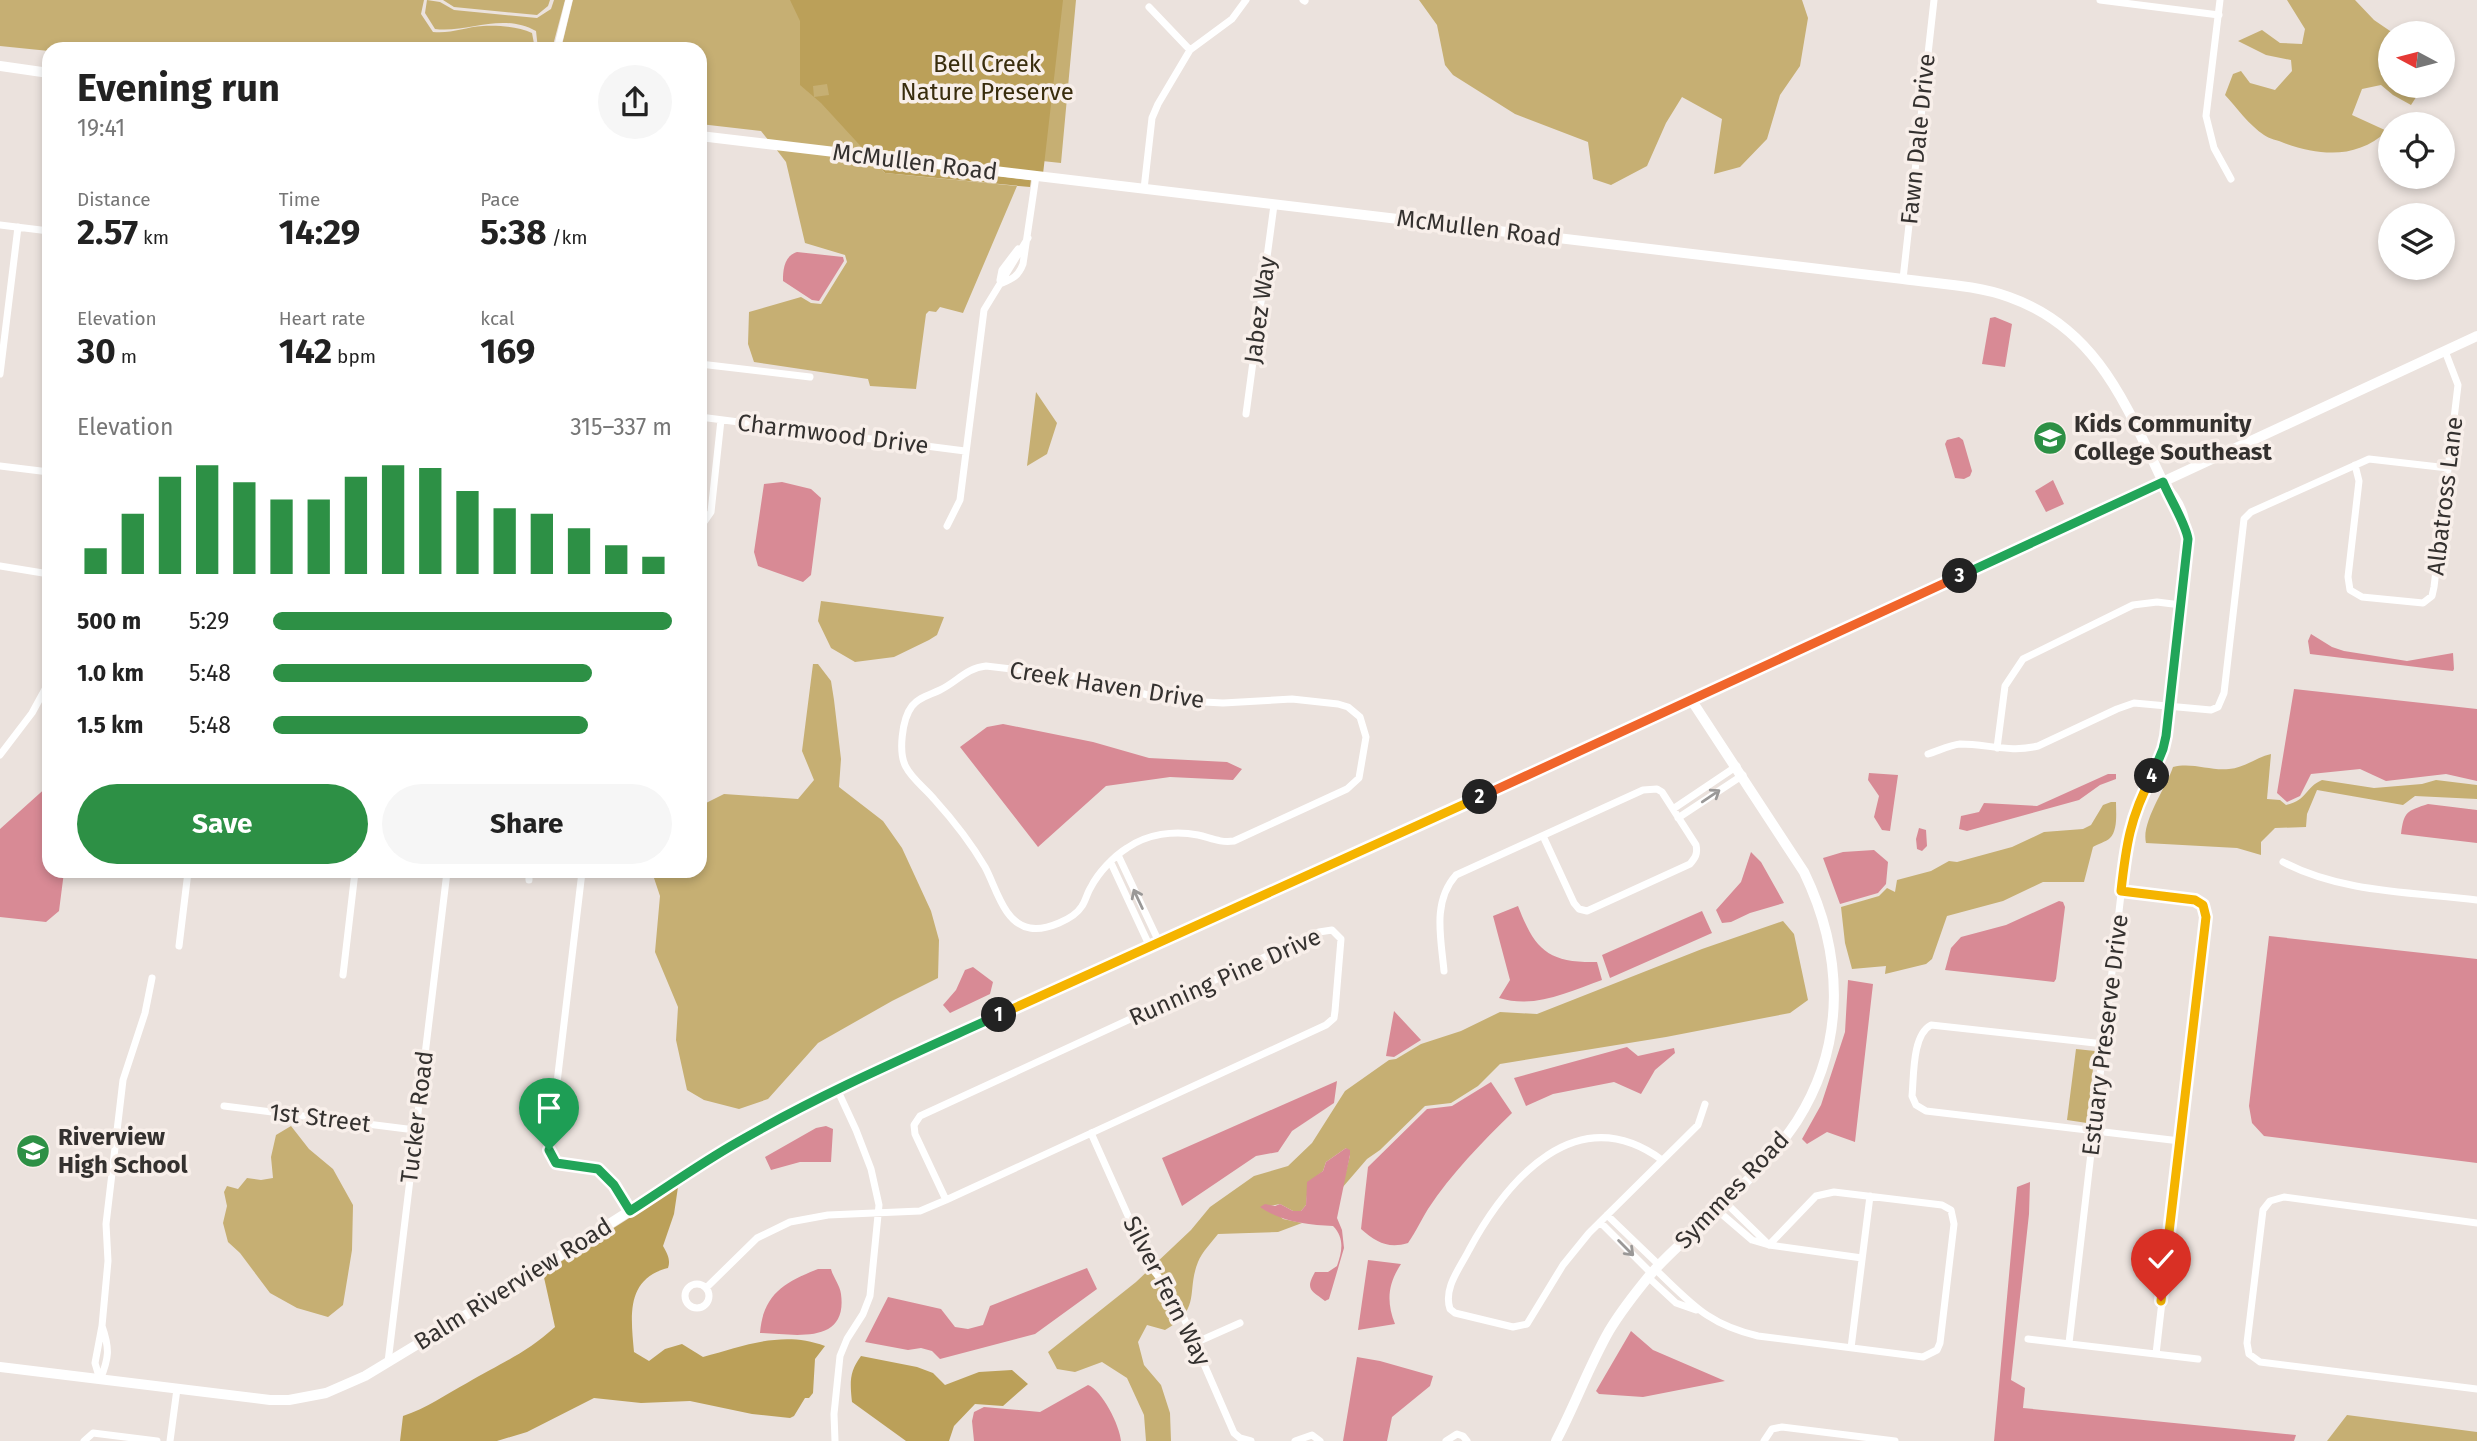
<!DOCTYPE html>
<html lang="en">
<head>
<meta charset="utf-8">
<style>
  :root { --surface:#fff; --page:#f6f6f6; --text:#222; --muted:#767676; --accent:#2d9045 }
  body { margin:0; font-family:"Fira Sans",sans-serif; background:var(--page); color:var(--text); height:100vh; display:flex; flex-direction:column; font-size:26px; white-space:nowrap }
  * { box-sizing:border-box; margin:0 }
  p { font-size:23px; color:var(--muted) }
  .icon { flex:none; width:38px; height:38px; fill:none; stroke:currentColor; stroke-width:2; stroke-linecap:round; stroke-linejoin:round }
  .map { position:relative; flex:1; overflow:hidden }
  .side { position:absolute; left:42px; top:42px; width:665px; height:836px; display:flex; flex-direction:column; background:var(--surface); border-radius:21px; box-shadow:0 4px 10px #0003 }
  .side>* { flex:none }
  .needle { width:46px; rotate:277deg }
  .buttons { position:absolute; left:2378px; top:21px; display:grid; gap:14px }
  .buttons a { display:grid; place-items:center; width:77px; height:77px; border-radius:50%; background:var(--surface); box-shadow:0 4px 10px #0003; font-size:35px }
  .pin { position:absolute; display:grid; place-items:center; width:60px; height:60px; color:#fff; margin:-72px -30px; border-radius:50% 50% 50% 0; rotate:-45deg; box-shadow:0 0 7px #0007 }
  .pin .icon { rotate:45deg }
  .km { position:absolute; width:35px; height:35px; margin:-18px; border-radius:50%; background:#222; color:#fff; font-size:19px; line-height:35px; text-align:center }
  .round { display:grid; place-items:center; flex:none; width:74px; height:74px; border-radius:37px; background:var(--page) }
  .overview { display:flex; align-items:center; justify-content:space-between; height:119px; padding:0 35px }
  h1 { font-size:38px; font-weight:700; line-height:52px }
  .figures { display:grid; grid-template-columns:repeat(3,1fr); gap:10px; height:119px; padding:7px 35px }
  .figures div { display:grid; align-content:center }
  .figures b { font-size:35px; font-weight:700 }
  .figures small { font-size:19px; font-weight:400 }
  .figures p { font-size:19px }
  .chart { height:196px; padding:14px 35px }
  .chart p { display:flex; justify-content:space-between }
  .chart svg { width:100%; height:126px; margin-top:7px; stroke:var(--accent); stroke-width:6 }
  .action { display:flex; gap:14px; margin-top:auto; padding:14px 35px }
  .action a { flex:1; height:80px; border-radius:42px; background:var(--accent); color:#fff; font-size:28px; font-weight:700; line-height:80px; text-align:center }
  .action a+a { background:var(--page); color:var(--text) }
  ul { padding:0 35px; list-style:none; font-size:23px }
  li { display:grid; grid-template-columns:112px 84px 1fr; align-items:center; height:52px }
  li i { height:18px; border-radius:9px; background:var(--accent) }
  .map>svg:first-child { display:block }
  .green { fill:#c6af73 }
  .forest { fill:#bba059; fill-rule:evenodd }
  .water { fill:#d88a95 }
  .lines { fill:none; stroke-linecap:round; stroke-linejoin:round }
  .minor { stroke:#fff; stroke-width:7 }
  .tertiary { stroke:#fff; stroke-width:10 }
  .secondary { stroke:#fff; stroke-width:10 }
  .oneway { stroke:#9a9897 }
  .split-1-casing { stroke:#fff; stroke-width:14 }
  .split-2-casing { stroke:#fff; stroke-width:14 }
  .split-3-casing { stroke:#fff; stroke-width:14 }
  .split-4-casing { stroke:#fff; stroke-width:14 }
  .split-5-casing { stroke:#fff; stroke-width:14 }
  .split-1 { stroke:#22a559; stroke-width:9 }
  .split-2 { stroke:#f5b400; stroke-width:9 }
  .split-3 { stroke:#f0652b; stroke-width:9 }
  .split-4 { stroke:#22a559; stroke-width:9 }
  .split-5 { stroke:#f5b400; stroke-width:9 }
  .labels { text-anchor:middle; stroke-width:7; stroke-linejoin:round; paint-order:stroke }
  .park-label { font-size:24px; fill:#392d0d; stroke:#f8efea }
  .street-label { font-size:24px; fill:#34312f; stroke:#f8efea }
  .poi-label { font-size:24px; font-weight:bold; fill:#34312f; stroke:#f8efea; text-anchor:start }
</style>
</head>
<body>
<div class="map">
<svg width="2477" height="1441" viewBox="0 0 2477 1441">
  <rect width="100%" height="100%" fill="#ebe2dd"/>
  <path class="green" d="M0,0H424L421,14L433,32C451,34 465,27 483,26C499,25 518,27 532,33L535,49H49V51L0,46Z
    M427,0L440,2L454,10L537,18L551,9L554,0H565L552,49H538L536,31C501,12 469,33 435,29L425,13Z
    M443,0H550L548,6L537,15L454,7Z
    M573,0H1076L1061,163L857,141L867,153L769,141L761,131L700,124V49H561Z
    M1419,0H1802L1808,18L1800,66L1780,95L1767,139L1740,167L1714,174L1722,119L1682,97L1666,123L1647,166L1611,185L1593,179L1588,142L1515,114L1453,75L1445,65L1437,25Z
    M2287,0H2355L2374,20L2393,33H2390V86H2422V88L2411,105L2393,95L2381,85L2362,89L2352,115L2387,131C2357,159 2321,156 2284,143C2278,140 2269,139 2264,135C2249,125 2237,108 2225,95L2233,74L2241,71L2250,83L2275,90L2292,71L2291,60L2266,55L2238,41L2262,30L2280,43L2302,44L2305,29Z
    M776,149L874,161L885,173L1017,186L963,313L940,307L936,312L929,311L926,314L916,389L870,386L868,379L754,362L748,344L749,312L801,297L811,303L821,304L847,262L845,255L805,243L786,162Z
    M1036,392L1057,423L1047,454L1027,466Z
    M821,601L944,617L937,635L929,640L894,657L855,662L831,648L818,621Z
    M813,664H818L831,681L834,700L841,759L839,787L883,821L902,848L931,911L939,940L938,978L892,1001L818,1043L768,1099L739,1109L704,1100L687,1090L676,1040L678,1007L655,952L660,896L652,872H700V806L724,794L798,799L814,780L802,751Z
    M2271,754L2267,799L2280,800L2286,805C2308,800 2305,787 2322,780L2374,788L2422,784L2436,780L2477,785V799L2415,796L2403,805L2317,790L2307,814L2306,827L2275,828L2261,842V855L2237,848L2146,843C2141,822 2166,788 2173,767C2192,762 2210,771 2229,769C2244,768 2257,757 2271,754Z
    M2111,802H2116C2116,813 2118,830 2110,838C2106,842 2097,844 2093,847L2084,882H2043L2003,901L1947,916L1932,959L1926,964L1885,974L1886,966L1852,969L1845,943L1841,907L1879,896L1887,888L1895,892L1897,880L1931,871L1949,861L1957,862L2012,847L2044,832L2083,829L2091,825L2103,805Z
    M1783,921L1794,934L1808,1000L1790,1013L1666,1037L1500,1064L1478,1086L1451,1103L1425,1106L1380,1150L1367,1159L1342,1188L1350,1155L1346,1148L1326,1162L1323,1171C1302,1189 1310,1177 1306,1205L1301,1211H1293L1280,1204L1270,1206L1283,1219L1302,1223L1278,1232L1218,1234C1212,1242 1202,1252 1198,1262C1186,1292 1202,1309 1165,1330L1147,1325L1138,1342L1144,1365L1161,1385L1170,1413L1171,1441H1146L1144,1415L1127,1378L1102,1362L1075,1372L1057,1369L1048,1352L1136,1282L1191,1230L1210,1207L1254,1176L1288,1166L1312,1143L1345,1091L1389,1060L1396,1059L1421,1044L1461,1031L1500,1012L1537,1014L1702,949Z
    M2076,1049L2095,1051L2087,1123L2067,1120Z
    M291,1126L309,1149L333,1169L353,1205L352,1250L343,1305L328,1317L297,1308L270,1293L240,1253L228,1242L223,1223L227,1206L224,1192L227,1186L238,1189L247,1178L261,1180L273,1178L271,1157L276,1135Z
    M2347,1415L2477,1432V1441H2327Z"/>
  <path class="forest" d="M790,0H1063L1043,174L867,153L821,103L800,85V21ZM827,84L829,95L814,97L813,86Z
    M874,161L1031,180L1030,187L885,173Z
    M678,1187L674,1214L663,1246C667,1253 671,1260 668,1268C625,1279 631,1317 634,1352L649,1361L665,1349L682,1344L703,1357C744,1346 782,1330 825,1346L815,1359L813,1393L809,1398H805L794,1416L790,1418L752,1414L690,1401L641,1403L594,1398L527,1432L497,1441H400L403,1416C427,1408 445,1395 467,1383C501,1363 525,1354 555,1327L543,1273Z
    M861,1356L917,1367L933,1373L945,1385L979,1372L1012,1370L1028,1384L1003,1406L975,1404L954,1426L949,1441H906L852,1402C850,1383 849,1372 861,1356Z"/>
  <path class="water" d="M797,252L843,257L844,261L819,301L812,300L783,281C783,270 784,256 797,252Z
    M1995,317L2012,324L2005,367L1982,364L1990,318Z
    M1959,437L1963,440L1972,471L1970,476L1964,479L1955,478L1945,444L1947,440Z
    M2053,480L2064,504L2046,512L2035,491Z
    M782,482L811,489L821,498L811,575L803,582L758,566L754,552L764,484Z
    M2311,634L2332,647L2344,651L2407,661L2453,653L2454,669L2453,671L2433,669L2310,654L2308,641Z
    M2294,689L2477,709V781L2446,774L2386,781L2360,769L2311,774L2300,796L2287,802L2277,793Z
    M1003,724L1093,742L1149,758L1227,762L1242,769L1233,780L1170,777L1106,786L1038,847L960,747L987,727Z
    M1869,773L1898,775L1890,831L1882,830L1874,817L1879,796L1868,780Z
    M2108,774H2116V779L2100,785L2079,800L1967,831L1959,829L1961,816L1979,812L1984,803L2037,806Z
    M49,785V872H64L59,911L46,922L0,917V829Z
    M2428,804L2477,810V843L2401,834C2404,811 2407,811 2428,804Z
    M1919,828L1926,830L1927,846L1922,851L1917,849L1916,839Z
    M1874,850L1888,862L1886,884L1878,893L1840,904L1823,858L1843,852Z
    M1751,852L1761,862L1784,903L1750,913L1731,922L1722,923L1716,910L1741,882Z
    M2059,901L2063,902L2065,907L2056,979L2054,982L1945,970L1951,948L1961,937L2006,925Z
    M1518,906C1535,950 1548,963 1597,962L1602,980C1568,992 1535,1009 1499,998L1510,980L1493,916Z
    M1702,911L1712,933L1610,978L1602,955Z
    M2269,936L2477,959V1163L2264,1136L2252,1123L2249,1106Z
    M973,967L993,982L990,994L950,1013L943,1005L956,990L965,970Z
    M1848,980L1873,984L1855,1142L1827,1132L1807,1144L1802,1139L1821,1105L1845,1032Z
    M1394,1011L1421,1040L1394,1057L1386,1056Z
    M1627,1047L1638,1056L1674,1048L1675,1053L1655,1070L1641,1094L1614,1082L1553,1094L1526,1106L1514,1078Z
    M1337,1081L1334,1103L1292,1131L1278,1152L1256,1156L1182,1206L1162,1158Z
    M1491,1082L1512,1113C1482,1142 1451,1174 1428,1209C1421,1220 1416,1232 1408,1243C1388,1249 1376,1242 1361,1229L1368,1167L1427,1109L1452,1106Z
    M826,1126L833,1129L831,1162H800L771,1170L765,1157L816,1128Z
    M1346,1148L1350,1150V1155L1337,1218L1342,1230L1344,1248L1329,1299L1325,1301C1311,1290 1305,1290 1315,1272H1328L1337,1266C1342,1252 1345,1238 1333,1226C1308,1225 1281,1222 1260,1207L1265,1204L1275,1206L1280,1204L1293,1211H1301L1306,1205L1307,1182L1323,1171L1326,1162Z
    M2030,1182L2029,1214L2011,1380L2025,1388L2023,1408L2296,1435L2294,1441H1994L2017,1187Z
    M1368,1260L1401,1264C1388,1284 1386,1301 1395,1324L1358,1330Z
    M1087,1268L1097,1289L1035,1334L940,1359L932,1351L921,1348L908,1350L865,1342L888,1297L941,1309L955,1327L968,1329L983,1325L990,1306Z
    M818,1269H831C833,1277 840,1285 841,1294C848,1346 793,1334 760,1333C763,1294 785,1282 818,1269Z
    M1631,1331L1653,1350L1725,1381L1643,1397L1599,1394L1596,1391Z
    M1357,1357L1380,1361L1433,1376L1430,1386L1392,1417L1387,1441H1343Z
    M1088,1385C1102,1390 1120,1426 1121,1441H974L972,1421L974,1412L984,1407L1040,1412Z"/>
  <g class="lines">
    <path class="minor" d="M1303,0L1305,1
      M2100,0L2219,15
      M2220,0L2206,116L2214,148L2231,179
      M1149,7L1190,50
      M557,49L569,0
      M1144,189L1152,118L1158,104L1190,50L1232,19L1246,0
      M0,225L49,231
      M1903,279L1934,0
      M1000,280L1002,270L1018,249
      M1000,284C1012,279 1018,277 1023,264L1036,176
      M700,364L810,377
      M0,374L18,227
      M1246,414L1274,205
      M700,417L965,451
      M2355,465L2359,481L2348,577L2350,590L2362,597L2423,603L2432,596L2434,587L2458,385L2445,351
      M0,466L49,472
      M2165,487L2179,518L2186,526
      M700,523L704,522L711,512L721,420
      M947,526L960,500L984,310L1028,238
      M0,566L49,574
      M700,623V643
      M986,666L1082,677L1166,700L1223,703L1292,699L1338,704L1348,707L1360,717L1366,737L1359,778L1347,789L1234,841C1220,843 1211,838 1198,835C1174,830 1147,834 1127,848C1114,856 1098,873 1091,887C1087,893 1086,900 1082,906C1074,919 1046,931 1030,928C1004,924 996,887 985,867C971,843 953,820 934,799C926,789 912,779 906,767C898,753 902,719 912,706C919,697 930,695 940,690C957,682 966,668 986,666Z
      M1997,748L2005,686L2023,659L2133,605L2157,602L2181,605
      M1928,754C1938,751 1950,745 1960,744C1987,744 2011,753 2038,746L2117,709L2134,703L2211,710L2218,707L2224,693L2244,519L2251,512L2369,459L2448,468
      M0,755L32,713L49,682
      M1673,809L1737,766
      M1678,818L1743,775
      M1118,855L1159,942
      M2283,862C2342,893 2412,892 2477,900
      M1111,863L1150,947
      M582,872L549,1150L556,1162L598,1169L607,1175L615,1185L630,1211
      M529,880V872
      M2121,891L2195,900L2203,905L2206,917L2156,1354
      M179,946L188,872
      M1444,971C1441,938 1432,902 1456,875L1643,790L1657,789L1662,792L1696,845C1698,854 1695,858 1690,864L1587,911L1579,909L1574,903L1543,836
      M343,975L355,872
      M2104,1044L1931,1025C1912,1035 1914,1076 1912,1096L1916,1105L1926,1111L2180,1141
      M224,1106L415,1130
      M1091,1133L1151,1267L1176,1300L1234,1433L1240,1438L1251,1441
      M1662,1160C1577,1098 1508,1178 1469,1250C1460,1268 1443,1288 1450,1309L1455,1313L1513,1327L1527,1324L1563,1265L1589,1233L1698,1125L1705,1104
      M1725,1202L1766,1242
      M1717,1210L1752,1240L1769,1245L1862,1258
      M1607,1215L1659,1265
      M1600,1222L1651,1273
      M2477,1223L2284,1197L2270,1201L2263,1210L2247,1343L2249,1354L2260,1362L2477,1389
      M1655,1269C1692,1304 1707,1324 1758,1336L1923,1357L1937,1350L1940,1343L1954,1224L1951,1210L1942,1205L1834,1192L1816,1196L1769,1245
      M1648,1277L1676,1303L1696,1310
      M685 1296a12 12 0 1 1 24 0a12 12 0 1 1-24 0Z
      M706,1288L757,1238L790,1222L828,1215L920,1211L946,1200L1326,1025L1334,1018L1335,1011L1341,939L1332,930L1319,932L920,1116L914,1125L915,1134L946,1200
      M102,1326L108,1261L106,1224L123,1080L145,1013L152,978
      M102,1326C110,1349 109,1358 100,1380L95,1363Z
      M2028,1339L2198,1359
      M1195,1343L1240,1323
      M2069,1343L2126,851L2135,810L2163,749L2185,569C2189,532 2191,509 2163,482
      M1851,1348L1870,1196
      M388,1362L447,872
      M84,1441L93,1433L157,1441
      M170,1441L177,1389
      M835,1441L834,1414L840,1356L847,1339L863,1314L870,1296L879,1205L871,1169L856,1130L837,1089
      M1295,1441L1312,1435L1320,1441
      M1446,1441L1457,1434L1463,1436L1467,1441
      M1764,1441L1772,1429L1782,1427L1895,1441"/>
    <path class="tertiary" d="M0,66L49,73
      M700,136L1903,279C1938,284 1976,285 2009,297C2097,328 2126,405 2163,482
      M1556,762L1628,730
      M1556,1441C1575,1405 1589,1366 1609,1331C1621,1311 1636,1292 1650,1275C1673,1248 1702,1226 1727,1201C1752,1176 1778,1150 1797,1121C1847,1042 1843,953 1804,872L1692,701"/>
    <path class="secondary" d="M1628,730L2477,336
      M0,1367L270,1400H289L326,1393L365,1376L479,1307L738,1142L837,1089L1556,762"/>
  </g>
  <defs><path id="oneway-shaft" d="M-6 0H5M1.5-3L5.5 0L1.5 3" fill="none" stroke-width="1.6" stroke-linecap="round" stroke-linejoin="round" transform="scale(1.75)"/></defs>
  <g class="oneway">
    <use href="#oneway-shaft" transform="translate(1711 796) rotate(-34)"/>
    <use href="#oneway-shaft" transform="translate(1138 899) rotate(-115)"/>
    <use href="#oneway-shaft" transform="translate(1626 1248) rotate(45)"/>
  </g>
  <g class="lines">
    <g class="split-1-casing">
      <path id="split-1" d="M549,1150L556,1163L598,1169L614,1185L630,1211C666,1188 701,1163 738,1142C822,1093 911,1055 999,1015"/>
    </g>
    <g class="split-2-casing">
      <path id="split-2" d="M999,1015L1480,797"/>
    </g>
    <g class="split-3-casing">
      <path id="split-3" d="M1480,797L1960,576"/>
    </g>
    <g class="split-4-casing">
      <path id="split-4" d="M1960,576L2163,482C2170,499 2186,524 2188,539L2166,736L2163,749L2152,776"/>
    </g>
    <g class="split-5-casing">
      <path id="split-5" d="M2152,776C2130,817 2126,846 2121,891L2195,900L2203,905L2206,917L2161,1301"/>
    </g>
    <use href="#split-1" class="split-1"/>
    <use href="#split-2" class="split-2"/>
    <use href="#split-3" class="split-3"/>
    <use href="#split-4" class="split-4"/>
    <use href="#split-5" class="split-5"/>
  </g>
  <defs>
    <g id="school-disc" transform="scale(1.75)"><circle r="9.5" fill="#2d9045" stroke="#f8efea"/><path d="M0-5L7-2L0 1L-7-2ZM-4 1L0 2.5L4 1V4Q0 6-4 4Z" fill="#fff"/></g>
  </defs>
  <g fill-rule="evenodd">
    <use href="#school-disc" x="2050" y="438"/>
    <use href="#school-disc" x="33" y="1151"/>
  </g>
  <g class="labels">
    <g class="park-label">
      <text x="987" y="72">Bell Creek<tspan x="987" dy="28">Nature Preserve</tspan></text>
    </g>
    <g class="street-label">
      <text transform="translate(1918 139) rotate(-84)" y="8">Fawn Dale Drive</text>
      <text transform="translate(915 162) rotate(7)" y="8">McMullen Road</text>
      <text transform="translate(1479 228) rotate(7)" y="8">McMullen Road</text>
      <text transform="translate(1260 310) rotate(-82)" y="8">Jabez Way</text>
      <text transform="translate(833 434) rotate(7)" y="8">Charmwood Drive</text>
      <text transform="translate(2445 496) rotate(-83)" y="8">Albatross Lane</text>
      <text transform="translate(1107 685) rotate(9)" y="8">Creek Haven Drive</text>
      <text transform="translate(1225 977) rotate(-24)" y="8">Running Pine Drive</text>
      <text transform="translate(2105 1035) rotate(-83)" y="8">Estuary Preserve Drive</text>
      <text transform="translate(417 1117) rotate(-83)" y="8">Tucker Road</text>
      <text transform="translate(320 1118) rotate(7)" y="8">1st Street</text>
      <text transform="translate(1732 1190) rotate(-46)" y="8">Symmes Road</text>
      <text transform="translate(513 1284) rotate(-32)" y="8">Balm Riverview Road</text>
      <text transform="translate(1167 1291) rotate(63)" y="8">Silver Fern Way</text>
    </g>
    <g class="poi-label">
      <text x="2074" y="432">Kids Community<tspan x="2074" dy="28">College Southeast</tspan></text>
      <text x="58" y="1145">Riverview<tspan x="58" dy="28">High School</tspan></text>
    </g>
  </g>
</svg>
<div class="buttons">
<a><svg class="needle" viewBox="-14 -14 28 28"><path d="M0-13l5 13h-10z" fill="#e53935"/><path d="M0 13l5-13h-10z" fill="#767676"/></svg></a>
<a><svg class="icon" aria-label="locate" viewBox="0 0 24 24"><circle cx="12" cy="12" r="6"/><path d="M12 2v4M12 18v4M2 12h4M18 12h4"/></svg></a>
<a><svg class="icon" aria-label="layers" viewBox="0 0 24 24"><path d="M12 4l9 5-9 5-9-5zM3 14l9 5 9-5"/></svg></a>
</div>
<div class="pin" style="left:549px;top:1150px;background:#1e9e55"><svg class="icon" aria-label="arrive" viewBox="0 0 24 24"><path d="M6 21V4h12l-3 4 3 4H6"/></svg></div>
<div class="pin" style="left:2161px;top:1301px;background:#d93025"><svg class="icon" aria-label="check" viewBox="0 0 24 24"><path d="M5 12l5 5 9-10"/></svg></div>
<b class="km" style="left:999px;top:1015px">1</b>
<b class="km" style="left:1480px;top:797px">2</b>
<b class="km" style="left:1960px;top:576px">3</b>
<b class="km" style="left:2152px;top:776px">4</b>
<section class="side">
<div class="overview"><div><h1>Evening run</h1><p>19:41</p></div><a class="round"><svg class="icon" aria-label="share" viewBox="0 0 24 24"><path d="M12 15V3M7 8l5-5 5 5M5 13v7h14v-7"/></svg></a></div>
<div class="figures">
<div><p>Distance</p><b>2.57<small> km</small></b></div>
<div><p>Time</p><b>14:29</b></div>
<div><p>Pace</p><b>5:38<small> /km</small></b></div>
</div>
<div class="figures">
<div><p>Elevation</p><b>30<small> m</small></b></div>
<div><p>Heart rate</p><b>142<small> bpm</small></b></div>
<div><p>kcal</p><b>169</b></div>
</div>
<div class="chart"><p><span>Elevation</span>315–337 m</p>
<svg viewBox="0 0 160 44" preserveAspectRatio="none"><path d="M5 44V35M15 44V23M25 44V10M35 44V6M45 44V12M55 44V18M65 44V18M75 44V10M85 44V6M95 44V7M105 44V15M115 44V21M125 44V23M135 44V28M145 44V34M155 44V38"/></svg>
</div>
<ul>
<li><b>500 m</b>5:29<i style="width:100%"></i></li>
<li><b>1.0 km</b>5:48<i style="width:80%"></i></li>
<li><b>1.5 km</b>5:48<i style="width:79%"></i></li>
</ul>
<div class="action"><a>Save</a><a>Share</a></div>
</section>
</div>
</body>
</html>
